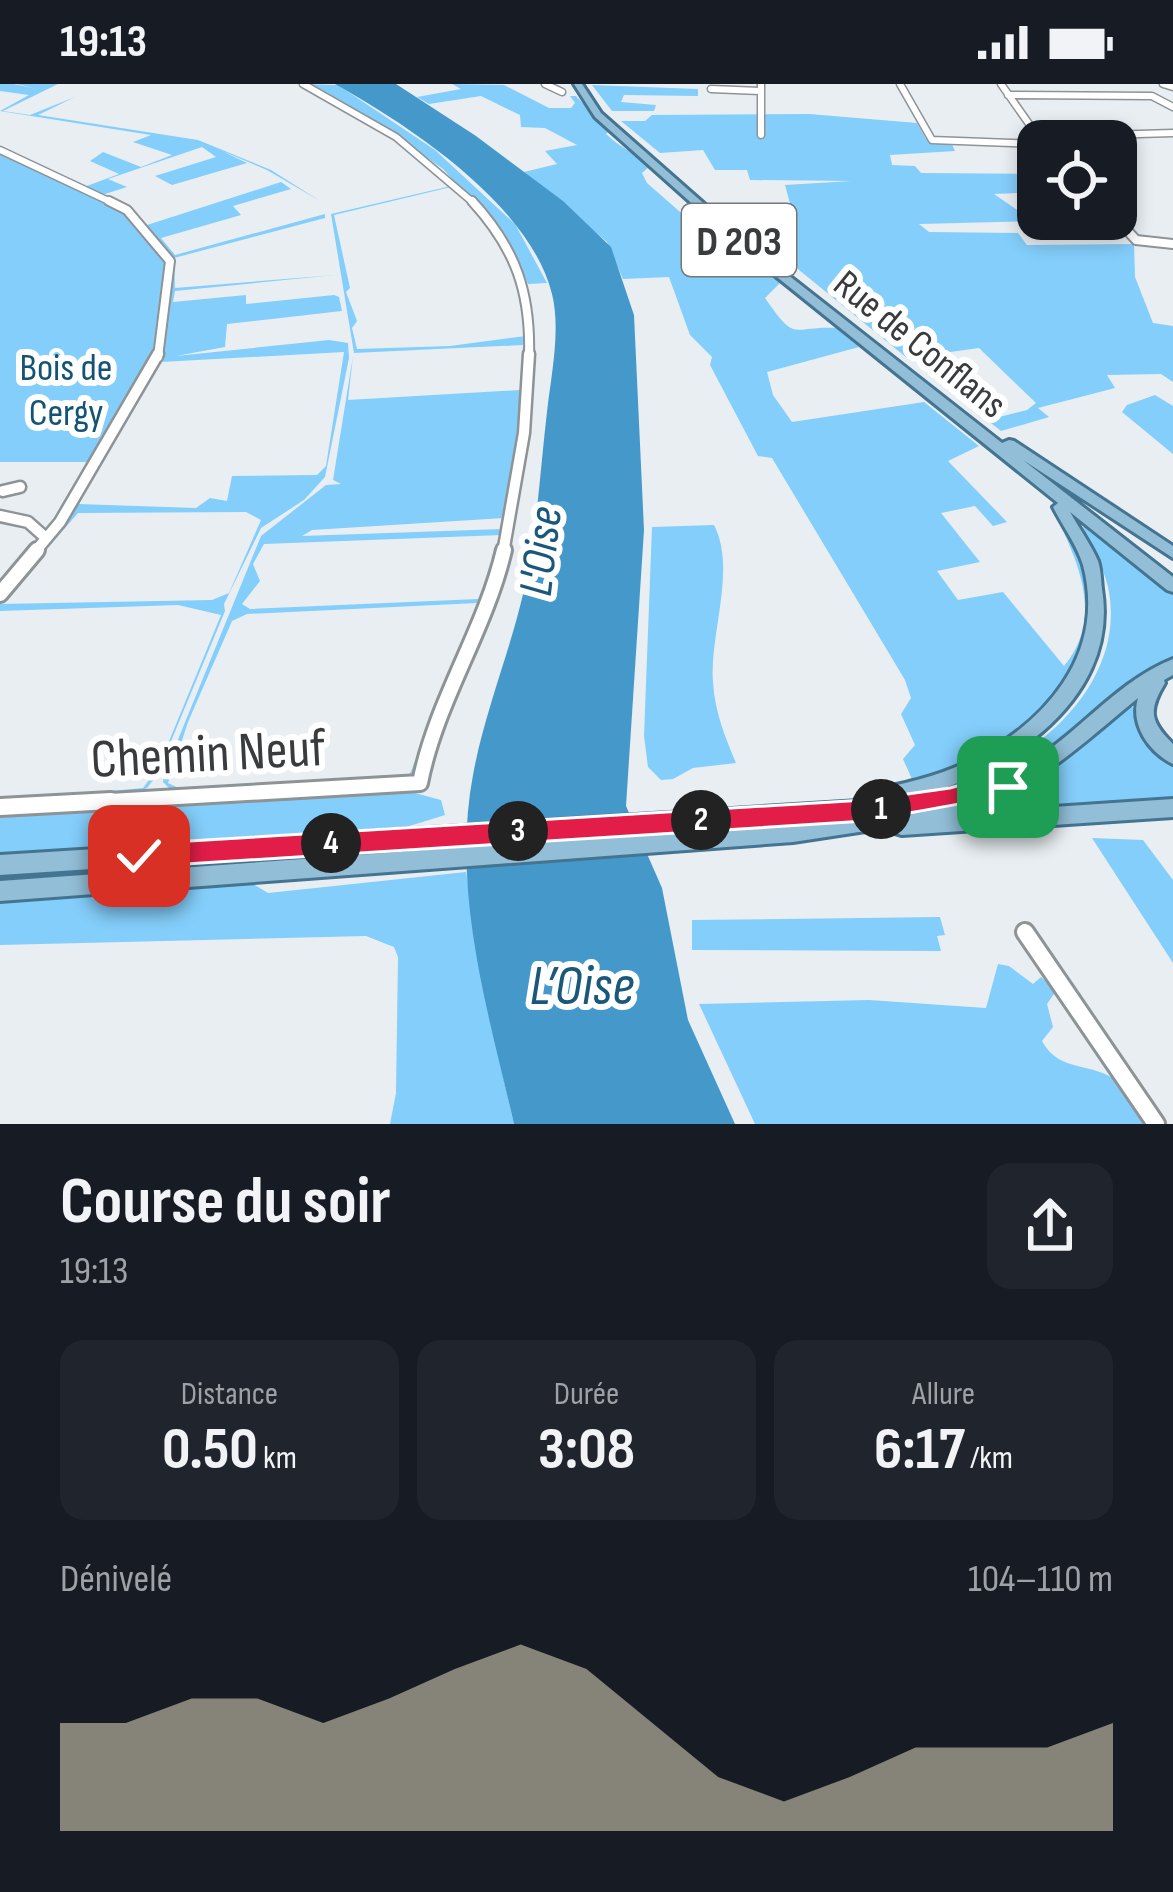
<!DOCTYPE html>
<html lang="fr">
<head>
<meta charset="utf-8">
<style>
  :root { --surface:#171b24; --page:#20242c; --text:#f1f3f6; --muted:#9ea1a6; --accent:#b6b19c }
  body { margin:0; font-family:"Sofia Sans Condensed",sans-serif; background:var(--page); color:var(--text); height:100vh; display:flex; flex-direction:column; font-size:45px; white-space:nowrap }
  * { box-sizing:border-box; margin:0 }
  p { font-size:39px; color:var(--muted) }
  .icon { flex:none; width:66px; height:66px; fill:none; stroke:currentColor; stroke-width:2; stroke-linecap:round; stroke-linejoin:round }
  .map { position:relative; height:1040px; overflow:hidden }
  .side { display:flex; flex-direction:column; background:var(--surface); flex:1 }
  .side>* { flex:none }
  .tools { position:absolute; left:1017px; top:36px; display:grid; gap:24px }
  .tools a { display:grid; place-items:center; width:120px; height:120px; border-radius:24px; background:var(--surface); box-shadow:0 6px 18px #0003; font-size:60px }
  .pin { position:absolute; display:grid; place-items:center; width:102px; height:102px; color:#fff; margin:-51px; border-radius:24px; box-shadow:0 6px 18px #0006 }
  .km { position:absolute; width:60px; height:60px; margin:-30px; border-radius:50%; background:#222; color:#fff; font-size:33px; line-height:60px; text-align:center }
  .round { display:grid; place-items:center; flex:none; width:126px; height:126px; border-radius:24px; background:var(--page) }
  .head { display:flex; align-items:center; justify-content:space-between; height:204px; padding:0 60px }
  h1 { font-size:66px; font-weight:700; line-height:90px }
  .metrics { display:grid; grid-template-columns:repeat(3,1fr); gap:18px; height:204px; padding:12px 60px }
  .metrics div { display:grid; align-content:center; border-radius:24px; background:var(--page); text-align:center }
  .metrics b { font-size:60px; font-weight:700 }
  .metrics small { font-size:33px; font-weight:400 }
  .metrics p { font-size:33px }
  .chart { height:336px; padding:24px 60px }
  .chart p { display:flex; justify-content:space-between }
  .chart svg { width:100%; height:216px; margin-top:12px; fill:var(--accent); opacity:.7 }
  .status { display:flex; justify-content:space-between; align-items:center; height:84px; padding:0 60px; background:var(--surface); direction:ltr }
  .status svg { height:33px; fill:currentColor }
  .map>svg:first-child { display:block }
  .green { fill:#84cefb; fill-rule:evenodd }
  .water { fill:#4499ca }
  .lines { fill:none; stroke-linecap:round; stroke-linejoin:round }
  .minor-far4-casing { stroke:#8e9396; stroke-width:9 }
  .minor-far3-casing { stroke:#8e9396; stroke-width:12 }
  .minor-far2-casing { stroke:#8e9396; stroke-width:15 }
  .minor-far1-casing { stroke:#8e9396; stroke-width:20 }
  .minor-casing { stroke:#8e9396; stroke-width:22 }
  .major-casing { stroke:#447490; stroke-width:6 }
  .minor-far4 { stroke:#fff; stroke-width:6 }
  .minor-far3 { stroke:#fff; stroke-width:8 }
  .minor-far2 { stroke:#fff; stroke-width:10 }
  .minor-far1 { stroke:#fff; stroke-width:14 }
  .minor { stroke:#fff; stroke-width:16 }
  .major { fill:#92bed7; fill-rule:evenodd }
  .route { fill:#e11d48; stroke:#fff; stroke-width:3 }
  .labels { text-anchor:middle; stroke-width:12; stroke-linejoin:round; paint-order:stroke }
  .far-street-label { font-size:39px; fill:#393b3d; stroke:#fff }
  .far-park-label { font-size:39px; fill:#135475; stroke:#fff }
  .shield { fill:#fff; stroke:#747677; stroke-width:3 }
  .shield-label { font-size:42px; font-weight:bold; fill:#393b3d }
  .water-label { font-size:48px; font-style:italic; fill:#19587a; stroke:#fff }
  .near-street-label { font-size:54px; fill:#393b3d; stroke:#fff }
  .near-water-label { font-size:57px; font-style:italic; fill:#19587a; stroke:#fff }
</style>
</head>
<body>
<div class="status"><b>19:13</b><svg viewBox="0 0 49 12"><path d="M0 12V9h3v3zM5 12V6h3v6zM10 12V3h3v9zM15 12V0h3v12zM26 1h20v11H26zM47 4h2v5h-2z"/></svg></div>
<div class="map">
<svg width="1173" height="1040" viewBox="0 0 1173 1040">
  <rect width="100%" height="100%" fill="#e8eef2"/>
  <path class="green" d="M14,0L37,5L17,0H58L3,27L30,31L75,13L38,31L198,56L271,86L320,117L267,86L222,67L247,79L172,101L155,92L216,73L202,63L108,95L127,103L102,111L84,103L119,90L90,77L103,68L141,83L172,71L133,58L151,51L0,27L29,11L0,7V0Z
    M304,0L338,1L435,66L515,140L547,199L528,200L518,175L494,143L519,183L528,243L506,452L486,517L412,694L172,707L163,698L164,690L261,452L326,401L341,400L333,396L353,272L348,316L520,306L523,261L354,269L331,130L451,102L492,139L443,85L381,41ZM451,103C506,147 521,187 526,252L450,262L357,265L352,244L357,237L346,208L350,204L334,131ZM504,434L502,445L302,452L312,446ZM502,451L483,512L478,515L250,525L242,520L260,497L253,480L264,460ZM477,519L480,521L409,692L181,705L168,699L188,638L232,537L247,530Z
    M452,0L504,1L549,24H571L575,19L570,12H576L609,47L606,50C618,62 636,70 650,82L642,89L647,99L696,142L717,141L780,199L765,214C797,260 790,242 836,244L859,263L767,288L773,311L792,338L924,318L979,362L948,377L1007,438L993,442L975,422L941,429L980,478L937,487L958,516L1003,508L1064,582C1106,532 1076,473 1052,424L1084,473L1093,545L1062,613L987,672L912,695L903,675L915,661L901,630L911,614L905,596L772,374L758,372L710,281L712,273L690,251L669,193L623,195L607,158L524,88L557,80L545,67L577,61L545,44L521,43L520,31L481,12L429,20L417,13L461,5Z
    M592,1L698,5V12L624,11L621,18L656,21L654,27H612Z
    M809,30L917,39L926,55L951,58L955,67L890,71L892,81L915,82L921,89L1038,90V108L994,110L1020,128H1038V135H1114L919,140L929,148L1018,149L1027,161L1134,160L1135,193L1153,239L1173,242V298L1161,290L1107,291L1115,304L1038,324L1049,333L1001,347L987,336L1027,326L1036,319L979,264L907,274L739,137L795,138L785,101L851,97L750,96L747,86H715L703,66L660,69L621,37H645L652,31Z
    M0,69L66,97L144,142L281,98L291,105L233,122L241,131L161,154L175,171L325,130V134L174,174L175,204L335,191L175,207L173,218L246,211V220L334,211L339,213L342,227L227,240L225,263L176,272L329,256L348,259L349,274L325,393L304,416L261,444L224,520L225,527L157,691L147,704L133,710L0,717L143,704L158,684L221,531L178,521L0,527V520L212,516L229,509L261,436L246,428L78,429L0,519L76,425L73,422L93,378H0ZM344,268L326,382L317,391L232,392L227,417L210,414L196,424L78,420L97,378L161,278Z
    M1155,311L1173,322V370L1122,328L1127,321Z
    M714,441C737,485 709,551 713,599C715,628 725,653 736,679L693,684L673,695L661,696L648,683L644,652L652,443Z
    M1088,441L1173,508V574C1124,597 1090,637 1047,669C1006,700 950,712 899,720C918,706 958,701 984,690C1056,659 1126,587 1108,503C1103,482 1092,462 1083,443Z
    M1128,622L1135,624L1141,640L1173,678V718L955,733L1029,700Z
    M404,706L441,716L445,731L403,744L0,769V729Z
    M1092,754L1143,756L1173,796V879Z
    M466,788L485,914L514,1040H390L396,1009L398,873L394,863L366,852L0,861V816L250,798L268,809Z
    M940,833L945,851L937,852L941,867L692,866V836Z
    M998,880L1009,882L1033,900L1041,893L1056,907L1047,920L1053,943L1042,957C1060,990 1093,977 1118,998C1129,1008 1138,1027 1146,1040H755L699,920L869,916L986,924Z"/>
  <path class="water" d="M335,0H396L476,52L563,117L611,163L634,231L644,446L626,722L662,804L688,936L735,1040H514C488,927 451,807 473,691C486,620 517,552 529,481C538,431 541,378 547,328C551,292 561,246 552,210C530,121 410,42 335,0Z"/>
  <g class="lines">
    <g class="minor-far4-casing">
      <path id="minor-far4" d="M303,0L396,53L475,120
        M545,0L562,8
        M761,0V51
        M900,0L932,56L1038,60
        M1001,0L1041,57
        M1163,0L1173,3
        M711,5L760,7
        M1008,11L1152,12L1173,23
        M1038,53L1173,49
        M0,66L115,120"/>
    </g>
    <g class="minor-far3-casing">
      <path id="minor-far3" d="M109,117L127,126L170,177L158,273
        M472,117C516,165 531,209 529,273
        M1116,134L1136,156L1173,160"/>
    </g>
    <g class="minor-far2-casing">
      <path id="minor-far2" d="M3,407L20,403
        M0,432L28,438L46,454
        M34,469L60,438L158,270
        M503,469L524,349L529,270"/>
    </g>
    <g class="minor-far1-casing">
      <path id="minor-far1" d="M0,510L37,466
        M58,720L420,699C436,617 485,547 504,466"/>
    </g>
    <g class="minor-casing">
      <path id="minor" d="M0,723L111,717
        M1025,848L1156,1040"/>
    </g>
    <g class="major-casing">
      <path id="major" d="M574,0H582L601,29L760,169L1002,359L1009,356L1014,357L1173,462V474L1023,376L1173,493V508L1167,506L1070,428C1079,444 1091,461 1098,477C1101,486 1101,496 1102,505C1121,622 993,697 896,719L898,724C954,715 989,707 1037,674C1084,643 1120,596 1173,575V591L1164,596L1165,599C1148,627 1150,637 1173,660V680C1149,668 1130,641 1138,614C1083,659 1035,706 965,729L1173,715V733L902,751L895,749L892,743L793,758L0,817V797L799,739L0,791V771L859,717L862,710L869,707C902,700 936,693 967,678C1044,641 1107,571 1083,481C1077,461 1062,441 1053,423L1058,419L752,173L595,33Z"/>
    </g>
    <use href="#minor-far4" class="minor-far4"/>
    <use href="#minor-far3" class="minor-far3"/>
    <use href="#minor-far2" class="minor-far2"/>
    <use href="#minor-far1" class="minor-far1"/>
    <use href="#minor" class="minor"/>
    <use href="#major" class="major"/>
  </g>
  <path class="route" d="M1023,683L1034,693L1008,713C1000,711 886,734 865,737L139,783L127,772L139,760L865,716L950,704Z"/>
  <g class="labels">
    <g class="far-street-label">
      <text transform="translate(921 259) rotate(39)" y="14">Rue de Conflans</text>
    </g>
    <g class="far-park-label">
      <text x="66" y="296">Bois de<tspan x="66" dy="45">Cergy</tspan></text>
    </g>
    <rect class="shield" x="682" y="120" width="114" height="72" rx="9"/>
    <g class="shield-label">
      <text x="739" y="171">D 203</text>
    </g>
    <g class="water-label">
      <text transform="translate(539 467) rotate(-83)" y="17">L'Oise</text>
    </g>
    <g class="near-street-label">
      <text transform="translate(208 668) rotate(-3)" y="19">Chemin Neuf</text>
    </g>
    <g class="near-water-label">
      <text x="582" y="920">L’Oise</text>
    </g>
  </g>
</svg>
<div class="tools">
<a><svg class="icon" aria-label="locate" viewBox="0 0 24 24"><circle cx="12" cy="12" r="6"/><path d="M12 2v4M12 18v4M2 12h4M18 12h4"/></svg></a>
</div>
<div class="pin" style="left:1008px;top:703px;background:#1e9e55"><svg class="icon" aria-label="arrive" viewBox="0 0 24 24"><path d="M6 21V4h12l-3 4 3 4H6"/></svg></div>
<div class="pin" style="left:139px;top:772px;background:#d93025"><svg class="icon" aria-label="check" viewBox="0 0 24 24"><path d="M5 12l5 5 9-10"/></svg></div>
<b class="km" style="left:881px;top:725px">1</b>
<b class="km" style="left:701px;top:736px">2</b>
<b class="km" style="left:518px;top:747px">3</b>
<b class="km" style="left:331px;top:759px">4</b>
</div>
<section class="side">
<div class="head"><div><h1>Course du soir</h1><p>19:13</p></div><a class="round"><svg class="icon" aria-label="share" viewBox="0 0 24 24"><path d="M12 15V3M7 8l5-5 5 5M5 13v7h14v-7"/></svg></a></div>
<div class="metrics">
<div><p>Distance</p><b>0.50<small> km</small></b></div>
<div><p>Durée</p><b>3:08</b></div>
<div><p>Allure</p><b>6:17<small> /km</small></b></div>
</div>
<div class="chart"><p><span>Dénivelé</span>104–110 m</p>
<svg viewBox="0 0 160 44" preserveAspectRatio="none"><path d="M0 44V22L10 22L20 17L30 17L40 22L50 17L60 11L70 6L80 11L90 22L100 33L110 38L120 33L130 27L140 27L150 27L160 22V44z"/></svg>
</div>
</section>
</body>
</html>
